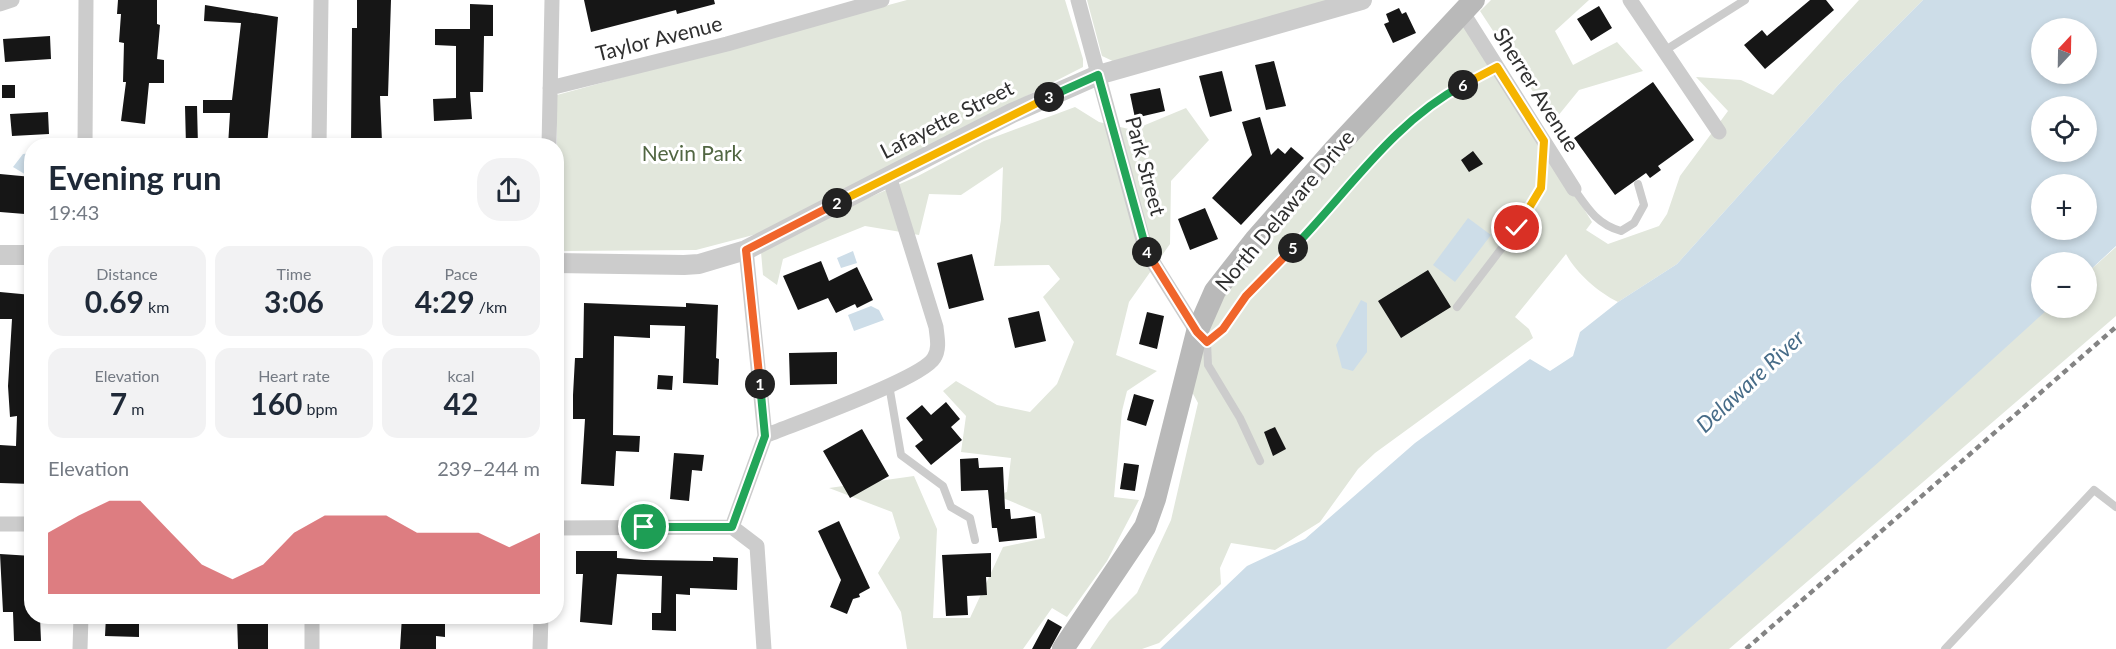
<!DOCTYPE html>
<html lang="en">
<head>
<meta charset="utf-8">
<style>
  :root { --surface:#fff; --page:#f2f2f3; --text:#1f2937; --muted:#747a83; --accent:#d0474d }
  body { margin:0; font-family:Lato,sans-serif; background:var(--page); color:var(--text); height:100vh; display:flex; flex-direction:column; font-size:22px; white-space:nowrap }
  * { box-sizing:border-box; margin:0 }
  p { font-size:20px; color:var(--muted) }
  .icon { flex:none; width:33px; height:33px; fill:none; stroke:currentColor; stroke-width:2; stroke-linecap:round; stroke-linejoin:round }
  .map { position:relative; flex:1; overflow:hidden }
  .side { position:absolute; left:24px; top:138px; width:540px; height:486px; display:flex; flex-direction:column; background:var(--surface); border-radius:24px; box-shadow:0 3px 9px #0003 }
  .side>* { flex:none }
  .needle { width:39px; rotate:22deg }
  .tools { position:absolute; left:2031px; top:18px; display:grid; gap:12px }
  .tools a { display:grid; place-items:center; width:66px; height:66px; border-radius:50%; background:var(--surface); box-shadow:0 3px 9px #0003; font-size:30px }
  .pin { position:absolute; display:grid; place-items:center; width:51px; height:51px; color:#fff; margin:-26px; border:3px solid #fff; border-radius:50%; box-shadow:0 2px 6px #0007 }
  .km { position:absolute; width:30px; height:30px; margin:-15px; border-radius:50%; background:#222; color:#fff; font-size:16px; line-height:30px; text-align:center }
  .round { display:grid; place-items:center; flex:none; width:63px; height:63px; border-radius:24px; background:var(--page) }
  .overview { display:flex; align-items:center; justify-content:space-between; height:102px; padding:0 24px }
  h1 { font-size:33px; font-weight:700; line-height:45px }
  .stats { display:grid; grid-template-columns:repeat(3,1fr); gap:9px; height:102px; padding:6px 24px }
  .stats div { display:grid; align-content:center; border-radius:15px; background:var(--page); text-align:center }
  .stats b { font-size:30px; font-weight:700 }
  .stats small { font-size:16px; font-weight:400 }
  .stats p { font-size:16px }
  .chart { height:168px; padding:12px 24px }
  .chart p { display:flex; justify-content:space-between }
  .chart svg { width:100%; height:108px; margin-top:6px; fill:var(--accent); opacity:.7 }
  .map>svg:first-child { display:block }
  .green { fill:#e2e7dc }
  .water { fill:#cddde8; fill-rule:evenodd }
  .building { fill:#161616 }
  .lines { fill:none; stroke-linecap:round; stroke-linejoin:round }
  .service { stroke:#ccc; stroke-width:8 }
  .minor { stroke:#ccc; stroke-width:15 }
  .tertiary { stroke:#ccc; stroke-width:20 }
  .secondary { stroke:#b9b9b9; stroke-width:22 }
  .rail { stroke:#848484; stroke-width:4.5; stroke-dasharray:6 4.5; stroke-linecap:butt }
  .split-1-casing { stroke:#fff; stroke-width:12 }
  .split-2-casing { stroke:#fff; stroke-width:12 }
  .split-3-casing { stroke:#fff; stroke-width:12 }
  .split-4-casing { stroke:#fff; stroke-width:12 }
  .split-5-casing { stroke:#fff; stroke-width:12 }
  .split-6-casing { stroke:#fff; stroke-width:12 }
  .split-7-casing { stroke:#fff; stroke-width:12 }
  .split-1 { stroke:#22a559; stroke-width:8 }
  .split-2 { stroke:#f0652b; stroke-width:8 }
  .split-3 { stroke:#f5b400; stroke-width:8 }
  .split-4 { stroke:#22a559; stroke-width:8 }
  .split-5 { stroke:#f0652b; stroke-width:8 }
  .split-6 { stroke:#22a559; stroke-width:8 }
  .split-7 { stroke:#f5b400; stroke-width:8 }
  .labels { text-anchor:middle; stroke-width:6; stroke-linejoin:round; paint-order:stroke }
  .street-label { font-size:21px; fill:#2f2f2f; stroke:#fff }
  .park-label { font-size:21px; fill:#516642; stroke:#fff }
  .water-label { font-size:22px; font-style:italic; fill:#476c88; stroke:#fff }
</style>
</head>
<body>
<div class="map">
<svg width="2116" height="649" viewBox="0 0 2116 649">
  <rect width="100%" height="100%" fill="#fff"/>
  <path class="green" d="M907,0H1065L1083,59V67L757,234L696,250L565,251L557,249V95Z
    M1087,0H1332L1117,63L1102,56Z
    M1491,0H1589L1555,31L1573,65L1617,42L1643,71L1579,90L1553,122L1480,11Z
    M1859,0H1923L1840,83L1677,264L1618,302C1598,292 1577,274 1566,254L1515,317L1529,329L1533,338L1375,453L1358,469L1320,522L1275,550L1231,543L1220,568L1221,584L1159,643L1142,649H1090L1109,621L1137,593L1171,520L1198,403L1185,379L1215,291L1463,13L1592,222L1586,230L1608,244L1659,226L1667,214L1680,176L1728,111L1696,77L1741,80L1773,95Z
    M1075,107L1099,122L1133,130L1186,108L1209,140L1171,181L1170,244L1129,302L1116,355L1157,371L1127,391L1122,411L1114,497L1139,500L1107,561L1067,617L1052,608L1023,649H907L901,612L878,573L900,538L892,512L829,488L914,476L937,529L933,618H970L1003,547L1045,538L1041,514L996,495L1007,492L1011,458L961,452L966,416L943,391L956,381L997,405L1030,412L1057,384L1074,342L1043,297L1060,279L1049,265L994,266L1001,220L1003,167L961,195L929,194L919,235L865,226L783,259L777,285L763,275L761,252L809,224L918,176L984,141Z
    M2116,247V316L1729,649H1665L2048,308H2086L2087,273Z"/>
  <path class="water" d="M1923,0H2116V246L2087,273L2086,262H2042V308H2049L1905,439L1666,649H1160L1247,566L1305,539L1415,443L1530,359L1550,371L1573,356L1580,332L1618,302L1677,264L1840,83ZM2086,28V74H2042V28ZM2086,106V152H2042V106ZM2042,184H2086V230H2042Z
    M31,153V172L28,176L13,167L23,154Z
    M1468,218L1491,235L1455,282L1433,265Z
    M853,251L857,263L841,268L837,258Z
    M1361,300L1367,303V352L1353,371L1342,368L1336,345Z
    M871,306L879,310L884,320L854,331L848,315Z"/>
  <path class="building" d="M118,0H157V24L160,25L157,59L164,60V83H149L145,124L121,121L126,82H123L124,43L119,42L121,14H117Z
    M357,0H391L388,96H380L382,142L351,143L352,28H357Z
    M584,0H714L715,4L677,14L676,10L591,32Z
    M1810,0H1826L1834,10L1765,69L1744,45L1762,30L1767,36Z
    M470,4L493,5V36H484L483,92H470L472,119L434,121L433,99L456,98V46L435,45V29H470Z
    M205,5L278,17L267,146H228L230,113H203V100H232L241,23L204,21Z
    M1599,6L1612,28L1591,41L1577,19Z
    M1399,8L1402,14L1406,12L1416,33L1393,43L1384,24L1389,22L1386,14Z
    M50,36L51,59L5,62L3,39Z
    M1274,61L1286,106L1266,110L1255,65Z
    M1222,71L1232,111L1210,117L1199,76Z
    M1653,82L1694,140L1658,166L1661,170L1650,178L1646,173L1615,195L1574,138Z
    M2,85H15V98H2Z
    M1160,88L1165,111L1135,118L1130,94Z
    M185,106H197L198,146H186Z
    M48,112L49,134L12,136L10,114Z
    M1260,117L1271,155L1278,148L1285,154L1291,147L1304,158L1241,225L1212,198L1252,155L1242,122Z
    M1473,151L1483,164L1469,172L1461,160Z
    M0,174L32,177V195L26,194L25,214L0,212Z
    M1205,208L1218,239L1190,250L1178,219Z
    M972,254L984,300L949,309L937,263Z
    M821,261L829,281L857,267L873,300L857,308L855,304L836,313L828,298L798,310L783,276Z
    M1428,270L1451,307L1401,338L1378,301Z
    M0,292L32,295V484L0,483V445L16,446L17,416L10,417L8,386L12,319H0Z
    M584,303L686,307V303L718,305L716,358L719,359L718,385L683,383L685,326L650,325V338L614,336L613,435L640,436L639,452L616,451L614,486L581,484L585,419H573V395L575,358H583Z
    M1039,311L1046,341L1015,348L1008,318Z
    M1147,312L1164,316L1157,349L1139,344Z
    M837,352V384L790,385L789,353Z
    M658,375L673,376L672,390L657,389Z
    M1134,394L1154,400L1146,426L1127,420Z
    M946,402L960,419L951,427L962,440L931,465L915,446L923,440L906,418L922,405L931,415Z
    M1275,427L1286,449L1273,456L1264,432Z
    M862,429L889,476L850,498L823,451Z
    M674,453L704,455L702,471L692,470L689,501L670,499Z
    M978,458L979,468L1003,467L1005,509H1010L1011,519L1035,516L1037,538L999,542L997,528H992L988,490L961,491L960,459Z
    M1124,463L1139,465L1135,491L1120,489Z
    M839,521L870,588L859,594L860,597L853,599L847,614L830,607L841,580L818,531Z
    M576,551H617V558L644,560L713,561V557L738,558L737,590L690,588V595L676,594V631L652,630V613H661L662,576L617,574L612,625L580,622L583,574H576Z
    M991,553V577H986L987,595L967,596L968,615L946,616L942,555Z
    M0,554L32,556V617H40L41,641H14L13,612H3Z
    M106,616H139V637L105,636Z
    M237,616H268V649H238Z
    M402,616L445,621V637L436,636V649H400Z
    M1048,619L1062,627L1050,649H1032Z"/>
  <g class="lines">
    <path class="service" d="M1664,51L1745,0
      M1574,189C1588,209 1597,224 1621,231L1634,223L1644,205L1638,184
      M1457,307L1517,228L1541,188L1544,145
      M1204,339L1207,342L1208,365L1240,418L1260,461
      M1207,342L1223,329L1246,296L1330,210L1390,140L1436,102L1497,67
      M889,385L901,455L943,486L951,507L970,518L975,540
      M1945,649L2094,490L2116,507"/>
    <path class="minor" d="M1078,0L1146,251L1197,332
      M1630,0L1719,132
      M0,4L12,0
      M1463,13L1574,189
      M550,88L727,44L882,0
      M85,146L86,0
      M319,146L321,0
      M549,146L552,0
      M765,436C794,424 922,379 934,358C940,349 937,337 936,327L889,176
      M0,524H32
      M732,527L765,436L746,250
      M732,527L757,546L764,649
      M556,528L732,527
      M80,649L81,616
      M312,649V616
      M540,649L541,616"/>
    <path class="tertiary" d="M0,255H32
      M556,263L684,265L699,264L746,250L1012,113L1098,75L1362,0"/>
    <path class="secondary" d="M1063,649L1145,527L1155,499L1197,332L1215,291L1255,240L1334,150L1474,0"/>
    <path class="rail" d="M1746,649L2116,327"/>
  </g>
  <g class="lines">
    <g class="split-1-casing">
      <path id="split-1" d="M644,527H732L765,436L760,384"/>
    </g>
    <g class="split-2-casing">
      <path id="split-2" d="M760,384L746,250L837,203"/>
    </g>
    <g class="split-3-casing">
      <path id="split-3" d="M837,203L1049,97"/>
    </g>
    <g class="split-4-casing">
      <path id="split-4" d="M1049,97L1098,75L1147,252"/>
    </g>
    <g class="split-5-casing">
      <path id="split-5" d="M1147,252L1197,332L1207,342L1223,329L1246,296L1293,248"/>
    </g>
    <g class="split-6-casing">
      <path id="split-6" d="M1293,248C1347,193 1393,122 1463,85"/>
    </g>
    <g class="split-7-casing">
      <path id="split-7" d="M1463,85L1497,67L1544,141L1541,188L1517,228"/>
    </g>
    <use href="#split-1" class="split-1"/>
    <use href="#split-2" class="split-2"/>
    <use href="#split-3" class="split-3"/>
    <use href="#split-4" class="split-4"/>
    <use href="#split-5" class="split-5"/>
    <use href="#split-6" class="split-6"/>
    <use href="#split-7" class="split-7"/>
  </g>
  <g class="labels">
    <g class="street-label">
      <text transform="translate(659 39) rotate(-14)" y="7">Taylor Avenue</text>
      <text transform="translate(1536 90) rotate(58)" y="7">Sherrer Avenue</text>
      <text transform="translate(947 120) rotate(-27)" y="7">Lafayette Street</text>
      <text transform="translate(1145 166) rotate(75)" y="7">Park Street</text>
      <text transform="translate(1285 211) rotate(-50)" y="7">North Delaware Drive</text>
    </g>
    <g class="park-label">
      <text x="692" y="161">Nevin Park</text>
    </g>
    <g class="water-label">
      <text transform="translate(1750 381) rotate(-43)" y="8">Delaware River</text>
    </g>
  </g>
</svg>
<div class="tools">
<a><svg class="needle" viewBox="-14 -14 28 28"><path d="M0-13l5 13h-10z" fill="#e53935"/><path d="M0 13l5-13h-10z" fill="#747a83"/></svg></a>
<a><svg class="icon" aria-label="locate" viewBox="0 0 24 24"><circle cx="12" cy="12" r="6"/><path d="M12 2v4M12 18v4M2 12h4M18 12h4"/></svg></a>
<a>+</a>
<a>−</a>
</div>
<div class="pin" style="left:644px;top:527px;background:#1e9e55"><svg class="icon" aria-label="arrive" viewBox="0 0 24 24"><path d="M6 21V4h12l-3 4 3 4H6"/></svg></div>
<div class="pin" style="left:1517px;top:228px;background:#d93025"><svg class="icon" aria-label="check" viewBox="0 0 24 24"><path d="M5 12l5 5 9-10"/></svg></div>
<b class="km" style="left:760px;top:384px">1</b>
<b class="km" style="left:837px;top:203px">2</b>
<b class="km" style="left:1049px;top:97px">3</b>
<b class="km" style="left:1147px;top:252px">4</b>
<b class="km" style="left:1293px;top:248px">5</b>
<b class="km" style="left:1463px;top:85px">6</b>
<section class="side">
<div class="overview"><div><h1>Evening run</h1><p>19:43</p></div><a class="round"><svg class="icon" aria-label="share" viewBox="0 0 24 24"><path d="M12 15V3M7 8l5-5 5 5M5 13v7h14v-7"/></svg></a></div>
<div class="stats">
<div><p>Distance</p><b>0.69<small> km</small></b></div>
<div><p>Time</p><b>3:06</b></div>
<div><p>Pace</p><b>4:29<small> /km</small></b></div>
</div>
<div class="stats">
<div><p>Elevation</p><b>7<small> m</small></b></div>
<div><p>Heart rate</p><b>160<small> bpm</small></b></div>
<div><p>kcal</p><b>42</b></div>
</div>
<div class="chart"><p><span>Elevation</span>239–244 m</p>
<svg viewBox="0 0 160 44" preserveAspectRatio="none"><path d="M0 44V19L10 12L20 6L30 6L40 19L50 32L60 38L70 32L80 19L90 12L100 12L110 12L120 19L130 19L140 19L150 25L160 19V44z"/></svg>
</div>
</section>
</div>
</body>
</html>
